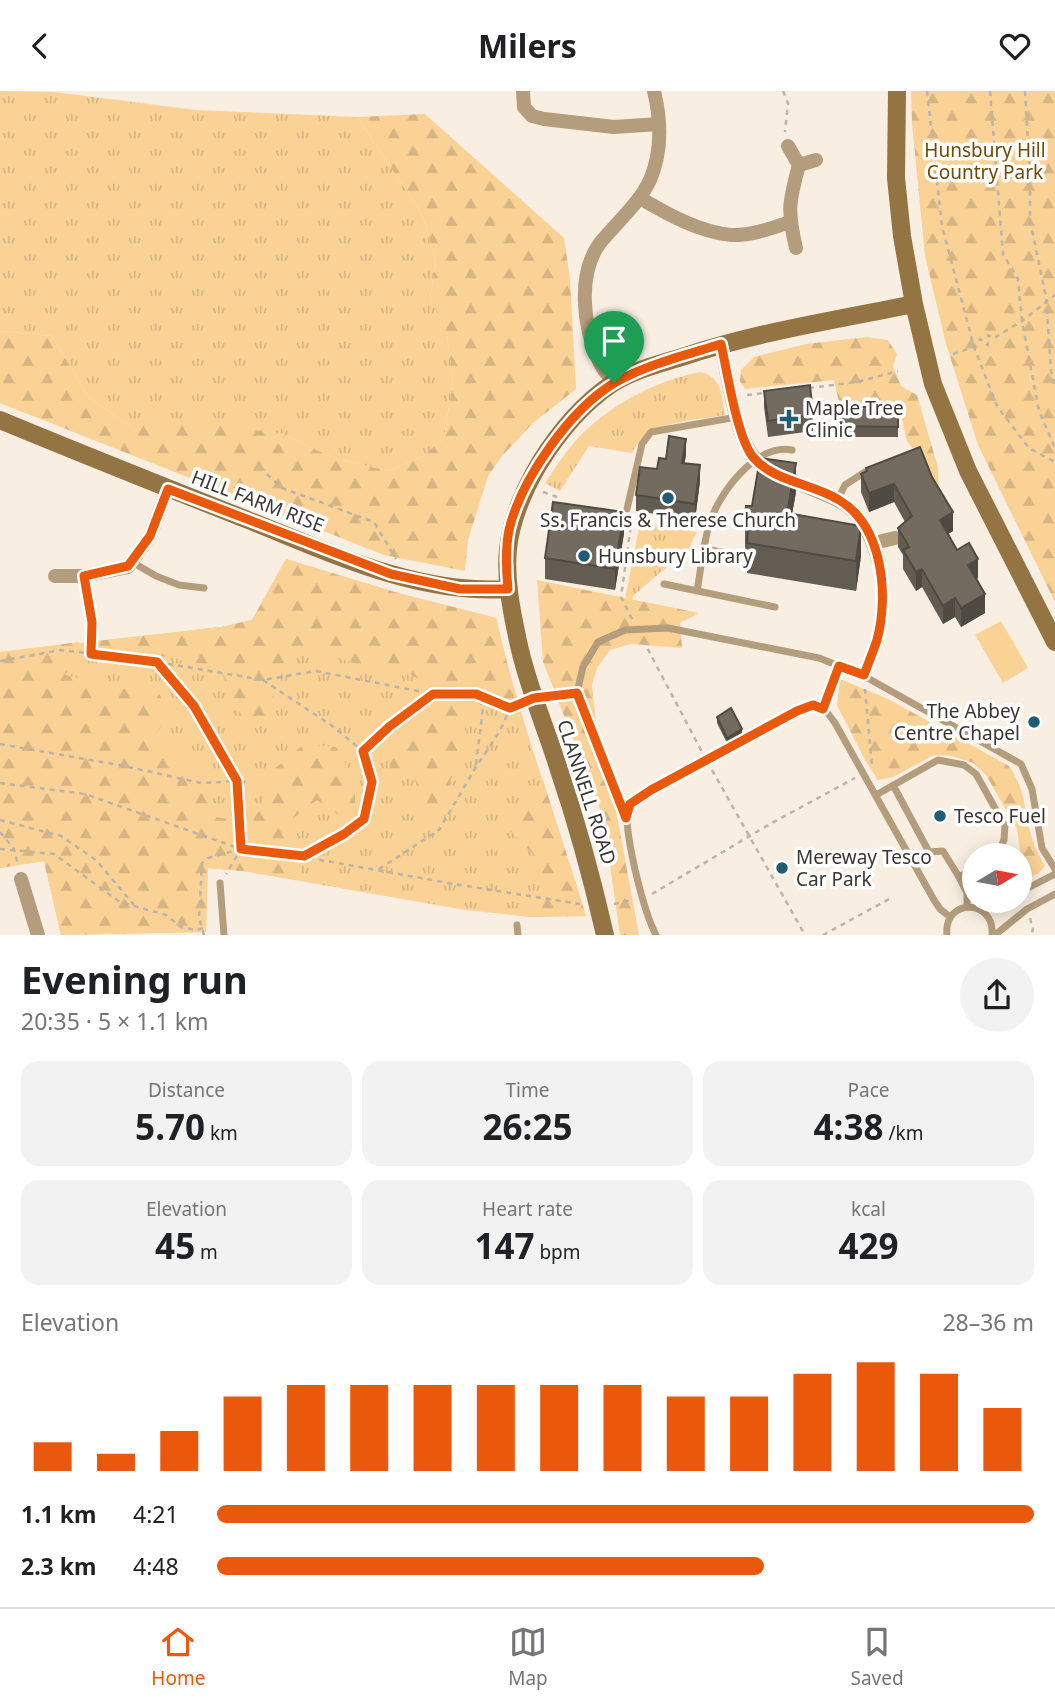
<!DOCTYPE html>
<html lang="en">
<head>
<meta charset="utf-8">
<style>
  :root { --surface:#fff; --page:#f2f2f2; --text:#202124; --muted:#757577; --line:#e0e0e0; --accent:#ea580c }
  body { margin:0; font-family:"Noto Sans",sans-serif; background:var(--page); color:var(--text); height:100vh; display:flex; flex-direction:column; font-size:26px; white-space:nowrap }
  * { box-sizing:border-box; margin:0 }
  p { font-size:23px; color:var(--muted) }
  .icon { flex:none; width:38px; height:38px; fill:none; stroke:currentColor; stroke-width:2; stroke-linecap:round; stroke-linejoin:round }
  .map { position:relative; height:844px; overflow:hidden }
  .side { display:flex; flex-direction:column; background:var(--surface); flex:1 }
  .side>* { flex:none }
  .needle { width:46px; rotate:80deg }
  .tools { position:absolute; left:962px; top:752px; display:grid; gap:14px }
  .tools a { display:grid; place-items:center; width:70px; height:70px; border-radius:50%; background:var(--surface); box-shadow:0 4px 18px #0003; font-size:35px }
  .pin { position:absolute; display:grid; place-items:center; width:60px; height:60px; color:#fff; margin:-72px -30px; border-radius:50% 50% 50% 0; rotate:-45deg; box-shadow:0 0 7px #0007 }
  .pin .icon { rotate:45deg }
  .round { display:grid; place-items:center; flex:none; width:74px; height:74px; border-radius:37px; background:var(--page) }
  .head { display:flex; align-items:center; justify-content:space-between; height:119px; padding:0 21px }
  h1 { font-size:38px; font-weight:700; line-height:52px }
  .stats { display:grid; grid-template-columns:repeat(3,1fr); gap:10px; height:119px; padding:7px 21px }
  .stats div { display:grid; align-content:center; border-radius:18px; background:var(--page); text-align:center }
  .stats b { font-size:35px; font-weight:700 }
  .stats small { font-size:19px; font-weight:400 }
  .stats p { font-size:19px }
  .chart { height:196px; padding:14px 21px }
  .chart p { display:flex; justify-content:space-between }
  .chart svg { width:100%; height:126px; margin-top:7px; stroke:var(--accent); stroke-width:6 }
  ul { padding:0 21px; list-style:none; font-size:23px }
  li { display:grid; grid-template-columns:112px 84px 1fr; align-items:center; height:52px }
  li i { height:18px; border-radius:9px; background:var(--accent) }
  header { display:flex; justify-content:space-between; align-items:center; height:91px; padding:0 21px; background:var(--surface); font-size:32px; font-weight:700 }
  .tab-bar { display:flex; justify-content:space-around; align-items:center; height:98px; border-top:2px solid var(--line); background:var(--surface); font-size:19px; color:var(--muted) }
  .tab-bar a { display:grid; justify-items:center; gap:4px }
  .tab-bar .selected { color:var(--accent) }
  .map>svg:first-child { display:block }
  .grass { fill:url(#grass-tufts) }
  .forest { fill:url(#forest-firs) }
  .pitch { fill:#fad296 }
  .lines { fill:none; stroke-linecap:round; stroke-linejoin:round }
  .path { stroke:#bbb4a9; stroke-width:2.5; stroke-dasharray:5 5; stroke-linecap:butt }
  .lane { stroke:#b39d7c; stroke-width:7 }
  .street { stroke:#b39d7c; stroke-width:14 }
  .secondary { stroke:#947442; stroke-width:18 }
  .wall { fill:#635c52 }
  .shaded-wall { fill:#504b42 }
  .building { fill:#736b5f; stroke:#504b42; stroke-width:2 }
  .route-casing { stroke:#fff; stroke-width:14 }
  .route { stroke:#ea580c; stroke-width:9 }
  .poi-dot { fill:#205d74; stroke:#fff; stroke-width:2.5 }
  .labels { text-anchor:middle; stroke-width:7; stroke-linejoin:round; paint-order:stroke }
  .park-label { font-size:19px; fill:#6c4a09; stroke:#fff }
  .poi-label { font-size:19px; fill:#393631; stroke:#fff; text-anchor:start }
  .street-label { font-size:19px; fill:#393631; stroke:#fff }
</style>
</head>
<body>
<header><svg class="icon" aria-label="back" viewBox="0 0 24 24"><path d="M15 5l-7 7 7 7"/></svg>Milers<svg class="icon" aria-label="heart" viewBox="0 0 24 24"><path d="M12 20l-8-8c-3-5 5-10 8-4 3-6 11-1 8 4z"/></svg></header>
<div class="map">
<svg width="1055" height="844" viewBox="0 0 1055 844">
  <defs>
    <pattern id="grass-tufts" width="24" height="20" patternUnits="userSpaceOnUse" patternTransform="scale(1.75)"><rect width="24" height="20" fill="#fad296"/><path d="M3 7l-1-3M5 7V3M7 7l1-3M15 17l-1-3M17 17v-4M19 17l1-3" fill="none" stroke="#d7b582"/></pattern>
    <pattern id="forest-firs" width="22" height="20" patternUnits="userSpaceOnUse" patternTransform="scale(1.75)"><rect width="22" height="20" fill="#fad296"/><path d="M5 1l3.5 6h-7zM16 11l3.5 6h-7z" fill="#d7b582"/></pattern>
  </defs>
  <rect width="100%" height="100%" fill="#f8efe2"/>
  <path class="grass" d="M0,0L54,1L196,19L357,26L422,123L436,172L430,206L447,243L453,290L444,347L423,365L388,380L334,367L280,342L130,335L89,307L52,245L0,240Z
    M700,281C723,286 721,304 725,324C693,330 647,329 632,362L589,355L560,400L545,392C557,374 569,355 585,340C616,311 658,289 700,281Z
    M640,432L697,441L689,457L633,505L632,510L625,508Z
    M286,468L398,502L496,527C519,628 556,725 586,825L530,826L465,819L243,780L208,777L206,841L61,844L44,770L0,777V561L221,536L252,529Z"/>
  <path class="forest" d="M911,0H1055V511L978,354L946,253L925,165L912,32Z
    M425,23L564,147L570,188L576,298L533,332L503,364L488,385L468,449L465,480L384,464L0,312V240L52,245L89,307L130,335L204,333L280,342L334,367L388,380L423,365L444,347L453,290L447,244L430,206L436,172L422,123L357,26Z
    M867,246L888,249L897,263L893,275L901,295L917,304L938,377L939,407L919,366L907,350L901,324L887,319L877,310L850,315L839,311L834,289L745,298L740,290L741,279L754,266L806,253Z
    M286,468L398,502L496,527L515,604L508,609L491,600L468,599C464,639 458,699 426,726L413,682L390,680C388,645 402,652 419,629C426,621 429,608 433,598L412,584L363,576L310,555L282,579L270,618L261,631H246L233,610L220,577L168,566L100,560L96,550L221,536L252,529Z
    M537,489L699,522L680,532L682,557L631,553L610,559L597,577L592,594L596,632L619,695L615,714L639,844H620L603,725L543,571Z
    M79,551L76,567L65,584L127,598L154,594C168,618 170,622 154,647L208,691V726H216L248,732L263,715L267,684L303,654L336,656L355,689V735L317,709L287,732L304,790L243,780L207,777L206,841L61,844L44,770L0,777V561Z
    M840,588L888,608L1009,675C1026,699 1024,718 1031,744C1034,755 1040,765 1045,775L1039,782L1020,791V759L1017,738L986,684L973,672L952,665L934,664L893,686L878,689L865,669L837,614Z
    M543,689L586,825L530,826L543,798L539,769L510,740L524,712Z"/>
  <path class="pitch" d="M1001,530L1028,577L1003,592L975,544Z"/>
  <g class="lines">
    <path class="path" d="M783,0L788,12L785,41
      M927,0L942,135L974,256L997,315L1029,357L1055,371
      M990,0L1003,163L1018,188L1022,230L1039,320L1055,357
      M1025,0L1030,85V129L1046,206L1051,280L1055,296
      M953,263L974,256L980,248L988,254V244L994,247L1022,230L1055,204
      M809,297L857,291L898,280
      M747,304L764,302
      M267,383L282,397L374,431L396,468
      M543,401L560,407
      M86,500L92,531L91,563
      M632,528L621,506L632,426
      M643,549L702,661
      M0,570L61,559L157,571L263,589L316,580L433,603H476L510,617L519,613
      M157,571L194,615L237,690L241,758L226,783
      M867,574C878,545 882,516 880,485
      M263,589L331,634L363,660L372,691L364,728L344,743L306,765
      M865,598L872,675
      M549,605L566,603
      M0,653L124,675L201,692L237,690
      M363,660L390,635L431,604
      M476,673L483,617L477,604
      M712,679L805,844
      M0,692L85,703L241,758L304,766L460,794L580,813
      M0,729L61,745L96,769L134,814
      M0,741L14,758L18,774
      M0,758L54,763L120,811L166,824L181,836L196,839L203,837
      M379,778L439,739L476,676L500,640L510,617
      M652,803L770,733L855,687
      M614,813L632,809
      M1030,827L1033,838L1031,844
      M204,844L199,827L202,772L208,767L241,758
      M823,844L891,807"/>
    <path class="lane" d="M838,408L845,394L865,381
      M627,418L642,353L651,341L737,326
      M705,458L733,463
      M132,471L156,485L179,494L204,497
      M664,493L775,516
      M697,500C701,478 703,455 709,434C718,403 756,352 792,359
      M823,618L839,574
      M893,694L929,761L943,760L959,786
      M876,704L938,669L964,674L976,683L1005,735L1004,749L996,765
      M626,727L577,602L583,576L598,551L625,539L668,537L819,567L864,585L1021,673L1032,698L1042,757L1055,778
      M220,792L224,844
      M1020,801L1055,783
      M967,816V802L959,786L975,777
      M976,817L991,815L1003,810
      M517,834L518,844
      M656,844C643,819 629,758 627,730C626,724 628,718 630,713L797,620L813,614L826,620L835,632L934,809L940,818L950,826
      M947,844C943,807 995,807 992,844
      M995,844L1027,818L1055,803"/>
    <path class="street" d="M523,0L524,16L532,25L544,28L614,36L659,33
      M788,55L799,74C789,111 787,119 796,157
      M799,74L816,69
      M640,107C667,123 699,141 731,144C751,145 772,137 790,131
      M721,253C727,280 736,347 754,366C762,376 774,381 785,386C840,413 860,405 879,471
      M614,292C609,285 602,278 599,270C583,237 577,183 600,152C617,131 638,114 650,89C662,61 661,29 654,0
      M874,452L895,447
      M55,485H84L128,476L150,445L168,398
      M21,788L38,844"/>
    <path class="secondary" d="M897,0L896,87L902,145L914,213L933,293L968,380L1055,551
      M0,329C82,363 165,396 248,429C331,462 417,504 508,498
      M605,844C592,787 577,732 558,676C545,634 527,594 518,550C502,477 500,440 539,373C558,342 582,313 613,292C634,279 659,273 682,266C757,241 836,229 914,213"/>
  </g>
  <path class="wall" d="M764,300L813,324V340L768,346L764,316Z
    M835,316H898V346H835Z
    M920,356L953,440L948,443L957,459L978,487L976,488L985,522L961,536L955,526L943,533L922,496L916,500L903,478V464L898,456V437L905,431L894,411L869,421L861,401V383L866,380V377Z
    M686,364L684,372L700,390L695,429L636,420V404L666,368Z
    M796,401L792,423L861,465L856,500L747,482V465L745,464V434L752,415Z
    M624,442L615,499L545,488V467Z
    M717,626L742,643L727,652L717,632Z"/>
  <path class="shaded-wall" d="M686,348V364L682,387V372Z
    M796,372V401L787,452V422Z
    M700,374V390L695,429V413Z
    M894,393V411L869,421V402Z
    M624,421V442L615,499V478Z
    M953,421V440L940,448V429Z
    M861,435V465L856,500V470Z
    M978,468V487L968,493V474Z
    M922,478V496L916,500V481Z
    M985,503V522L961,536V517Z
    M955,507V526L943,533V515Z
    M742,638V643L727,652V647Z"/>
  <path class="building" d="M810,294L813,324L768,330L764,300Z
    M835,316H898V336L835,335Z
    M669,345L686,348L682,372L700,374L695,413L636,404L640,376L657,378L659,367L666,368Z
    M920,356L932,386L953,421L940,429L957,459L969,452L978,468L968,474L985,503L961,517L955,507L943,515L922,478L916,481L903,459L909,456L898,437L912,425L894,393L869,402L861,383L867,380L866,377Z
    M760,367L796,372L787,422L861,435L856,470L747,452L748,435L745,434L746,415H752Z
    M553,411L624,421L615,478L545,467Z
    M731,617L742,638L727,647L717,626Z"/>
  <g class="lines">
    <g class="route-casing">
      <path id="route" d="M721,253C727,279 737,347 753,366C774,391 812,392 839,409C883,435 889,504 877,549C873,561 868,573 864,584L839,575L823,618L813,614L797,620L651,699L630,713L626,727L577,602L534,607L510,617L476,603H433L390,635L363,660L372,691L364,728L344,743L304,765L241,758L237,690L194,615L157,571L91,563L92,531L84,485L128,475L150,445L168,398L391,483L460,498H508C506,478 505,459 509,439C521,388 571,317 616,291C648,273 686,264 721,253Z"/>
    </g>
    <use href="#route" class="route"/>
  </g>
  <g class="poi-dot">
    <path d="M785.5 317.5h7v7h7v7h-7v7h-7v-7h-7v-7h7z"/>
    <circle cx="668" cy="407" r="7"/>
    <circle cx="584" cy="465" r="7"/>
    <circle cx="1034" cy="631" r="7"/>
    <circle cx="940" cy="725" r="7"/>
    <circle cx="782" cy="777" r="7"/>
  </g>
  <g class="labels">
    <g class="park-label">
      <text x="985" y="66">Hunsbury Hill<tspan x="985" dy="22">Country Park</tspan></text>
    </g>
    <g class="poi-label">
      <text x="805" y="324">Maple Tree<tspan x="805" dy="22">Clinic</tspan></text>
      <text x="668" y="436" text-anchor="middle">Ss. Francis &amp; Therese Church</text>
      <text x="598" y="472">Hunsbury Library</text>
      <text x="1020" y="627" text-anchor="end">The Abbey<tspan x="1020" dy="22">Centre Chapel</tspan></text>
      <text x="954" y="732">Tesco Fuel</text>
      <text x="796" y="773">Mereway Tesco<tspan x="796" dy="22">Car Park</tspan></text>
    </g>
    <g class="street-label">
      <text transform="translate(258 410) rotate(21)" y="7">HILL FARM RISE</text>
      <text transform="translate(587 701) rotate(72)" y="7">CLANNELL ROAD</text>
    </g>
  </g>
</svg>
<div class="tools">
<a><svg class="needle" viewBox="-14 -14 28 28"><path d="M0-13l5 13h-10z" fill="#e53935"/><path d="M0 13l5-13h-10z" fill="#757577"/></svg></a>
</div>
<div class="pin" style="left:614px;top:292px;background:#1e9e55"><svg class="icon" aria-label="arrive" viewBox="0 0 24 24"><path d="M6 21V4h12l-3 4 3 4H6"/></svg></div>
</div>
<section class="side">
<div class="head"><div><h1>Evening run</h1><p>20:35 · 5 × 1.1 km</p></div><a class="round"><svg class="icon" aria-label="share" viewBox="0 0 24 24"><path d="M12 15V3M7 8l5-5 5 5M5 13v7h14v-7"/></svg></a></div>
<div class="stats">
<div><p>Distance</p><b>5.70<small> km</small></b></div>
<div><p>Time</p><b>26:25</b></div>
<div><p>Pace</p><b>4:38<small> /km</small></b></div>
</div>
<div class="stats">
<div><p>Elevation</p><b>45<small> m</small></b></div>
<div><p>Heart rate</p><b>147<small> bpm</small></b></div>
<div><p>kcal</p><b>429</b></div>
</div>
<div class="chart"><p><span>Elevation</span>28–36 m</p>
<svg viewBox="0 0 160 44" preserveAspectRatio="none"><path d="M5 44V34M15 44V38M25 44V30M35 44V18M45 44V14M55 44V14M65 44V14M75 44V14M85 44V14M95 44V14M105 44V18M115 44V18M125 44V10M135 44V6M145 44V10M155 44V22"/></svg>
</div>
<ul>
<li><b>1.1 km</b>4:21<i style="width:100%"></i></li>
<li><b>2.3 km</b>4:48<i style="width:67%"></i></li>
</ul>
</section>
<nav class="tab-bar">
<a class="selected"><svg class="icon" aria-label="home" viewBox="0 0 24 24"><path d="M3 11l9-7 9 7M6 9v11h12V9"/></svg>Home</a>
<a><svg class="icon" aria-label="map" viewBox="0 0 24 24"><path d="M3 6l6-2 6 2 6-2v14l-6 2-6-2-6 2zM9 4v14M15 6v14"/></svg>Map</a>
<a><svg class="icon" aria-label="saved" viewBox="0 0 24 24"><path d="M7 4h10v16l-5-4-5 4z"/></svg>Saved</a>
</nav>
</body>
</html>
